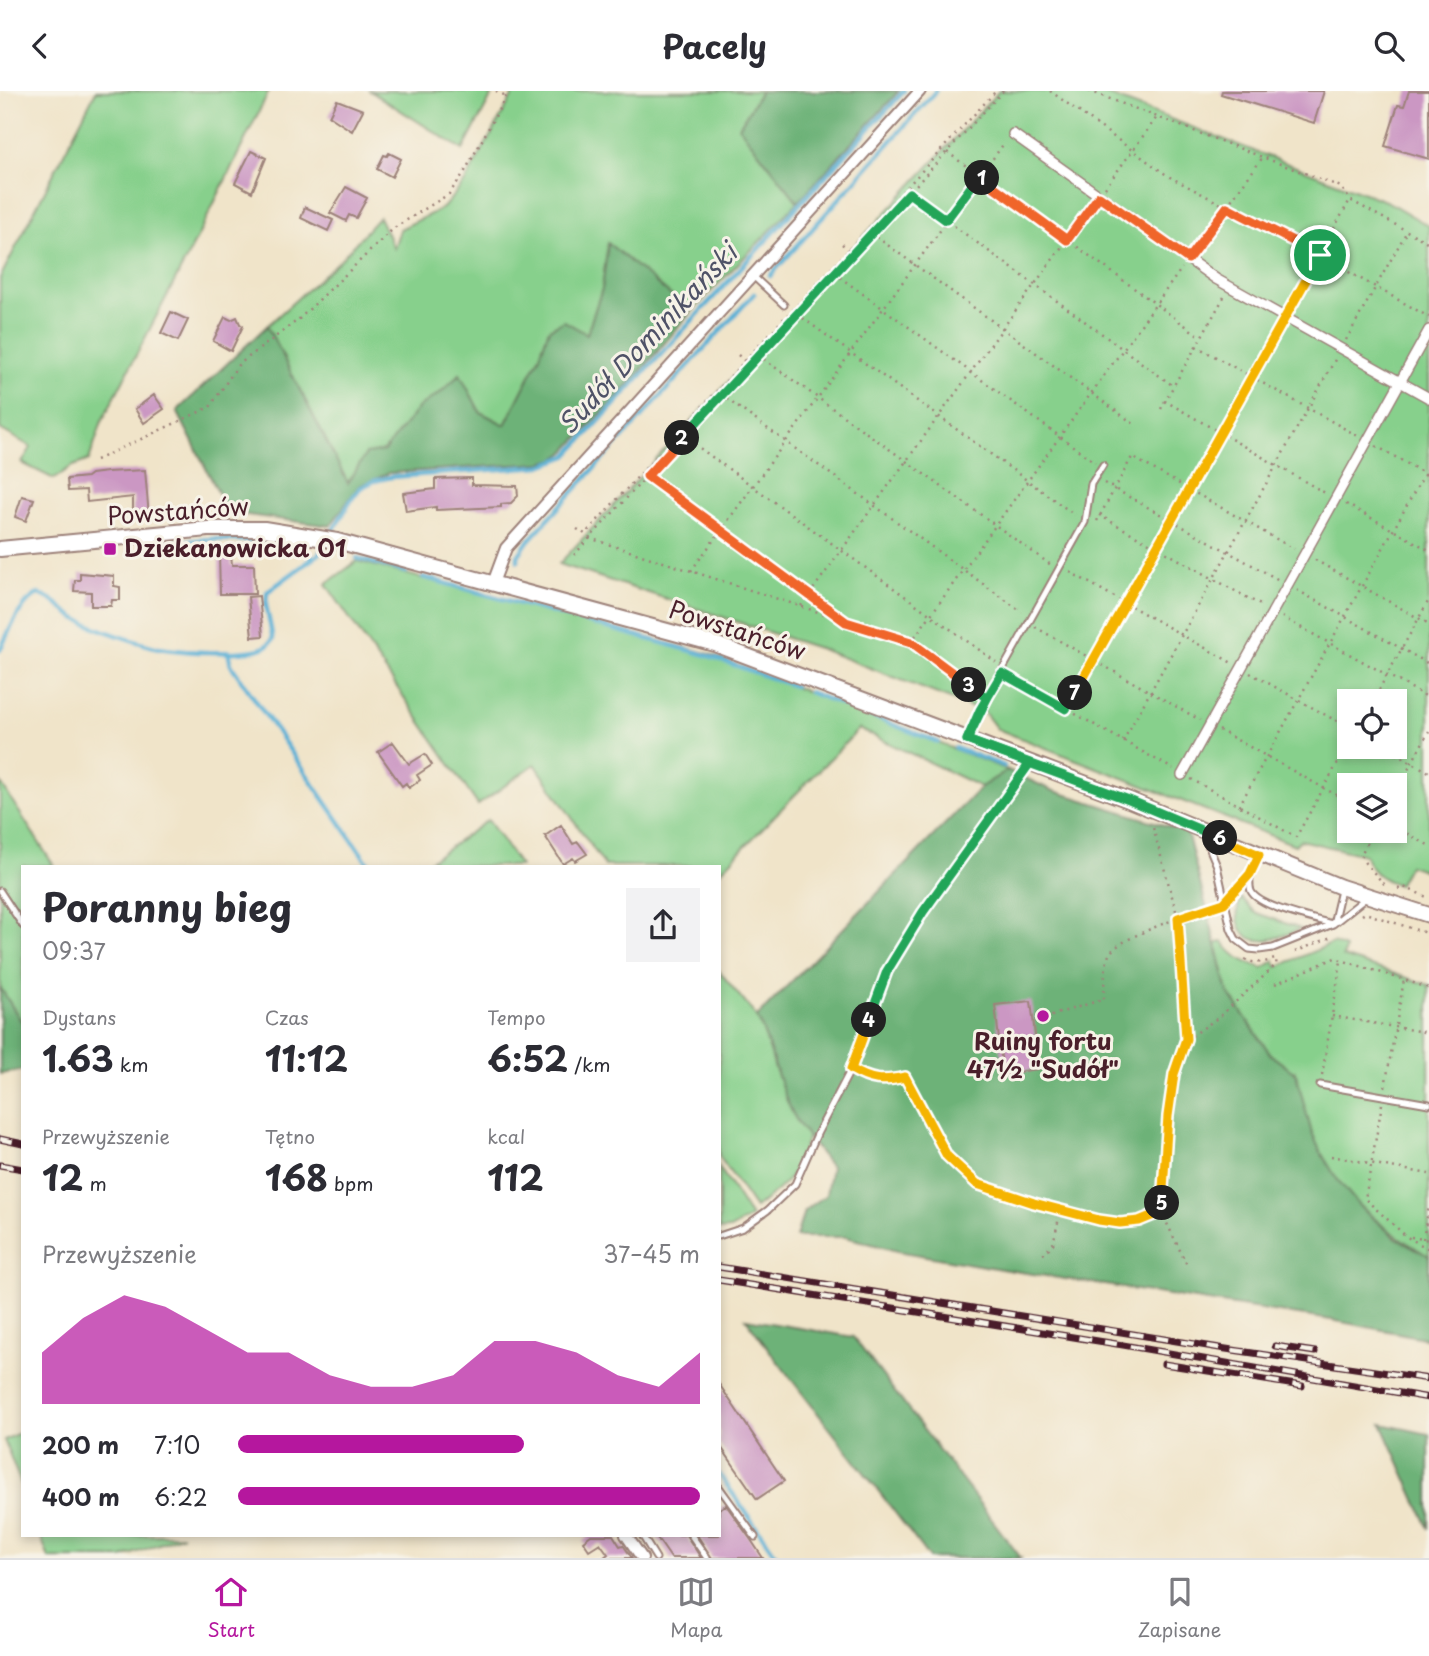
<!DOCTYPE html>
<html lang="pl">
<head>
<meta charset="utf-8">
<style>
  :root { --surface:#fff; --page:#f2f2f3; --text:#2b2b33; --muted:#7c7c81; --line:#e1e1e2; --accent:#b5179e }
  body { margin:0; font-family:"Playpen Sans",sans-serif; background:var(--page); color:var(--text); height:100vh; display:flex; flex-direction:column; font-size:26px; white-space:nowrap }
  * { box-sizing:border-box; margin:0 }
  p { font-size:23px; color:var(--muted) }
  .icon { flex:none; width:38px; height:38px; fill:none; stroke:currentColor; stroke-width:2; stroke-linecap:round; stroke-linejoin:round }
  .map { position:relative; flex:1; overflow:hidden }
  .drawer { position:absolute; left:21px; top:774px; width:700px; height:672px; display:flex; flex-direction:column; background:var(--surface); border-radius:0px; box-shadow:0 4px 10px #0003 }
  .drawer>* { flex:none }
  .tools { position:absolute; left:1337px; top:598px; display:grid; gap:14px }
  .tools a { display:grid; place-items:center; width:70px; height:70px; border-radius:0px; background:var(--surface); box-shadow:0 4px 10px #0003; font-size:35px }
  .pin { position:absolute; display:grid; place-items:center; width:60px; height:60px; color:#fff; margin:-30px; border:4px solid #fff; border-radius:50%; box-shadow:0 2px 7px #0007 }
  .km { position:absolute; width:35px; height:35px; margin:-18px; border-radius:50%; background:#222; color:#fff; font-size:19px; line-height:35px; text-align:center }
  .round { display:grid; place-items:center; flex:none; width:74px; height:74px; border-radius:0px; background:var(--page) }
  .head { display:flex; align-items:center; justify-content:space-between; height:119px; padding:0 21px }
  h1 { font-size:38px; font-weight:700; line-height:52px }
  .figures { display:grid; grid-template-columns:repeat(3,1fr); gap:10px; height:119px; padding:7px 21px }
  .figures div { display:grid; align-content:center }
  .figures b { font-size:35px; font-weight:700 }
  .figures small { font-size:19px; font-weight:400 }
  .figures p { font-size:19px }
  .chart { height:196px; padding:14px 21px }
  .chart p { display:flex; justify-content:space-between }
  .chart svg { width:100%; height:126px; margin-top:7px; fill:var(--accent); opacity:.7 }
  ul { padding:0 21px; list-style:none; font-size:23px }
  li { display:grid; grid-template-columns:112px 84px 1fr; align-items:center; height:52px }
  li i { height:18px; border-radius:9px; background:var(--accent) }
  header { display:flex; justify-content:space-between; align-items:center; height:91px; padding:0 21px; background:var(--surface); font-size:32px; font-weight:700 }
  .tabs { display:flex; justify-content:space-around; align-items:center; height:98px; border-top:2px solid var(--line); background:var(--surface); font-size:19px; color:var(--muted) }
  .tabs a { display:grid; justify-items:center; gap:4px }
  .tabs .selected { color:var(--accent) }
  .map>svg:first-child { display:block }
  .green { fill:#87d08c; stroke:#68785c; stroke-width:2; fill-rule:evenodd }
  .forest { fill:#6db278; stroke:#5c6852; stroke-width:2 }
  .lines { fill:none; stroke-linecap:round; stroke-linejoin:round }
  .stream { stroke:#59b0d6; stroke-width:4.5 }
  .building { fill:#cb97c3 }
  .service-casing { stroke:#9d827a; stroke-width:9 }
  .pedestrian-casing { stroke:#9d827a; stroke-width:12 }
  .minor-casing { stroke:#9d827a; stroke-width:14 }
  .tertiary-casing { stroke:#9d827a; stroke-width:18 }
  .path { stroke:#9d827a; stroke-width:2.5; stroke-dasharray:2 5; stroke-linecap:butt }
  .service { stroke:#fff; stroke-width:5 }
  .pedestrian { stroke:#fff; stroke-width:9 }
  .minor { stroke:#fff; stroke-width:10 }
  .tertiary { stroke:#fff; stroke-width:14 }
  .rail-casing { stroke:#4a1f2b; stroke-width:7 }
  .rail { stroke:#f7f3e8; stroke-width:4.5; stroke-dasharray:13; stroke-linecap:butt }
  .split-1-casing { stroke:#fff; stroke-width:14 }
  .split-2-casing { stroke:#fff; stroke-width:14 }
  .split-3-casing { stroke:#fff; stroke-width:14 }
  .split-4-casing { stroke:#fff; stroke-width:14 }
  .split-5-casing { stroke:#fff; stroke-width:14 }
  .split-6-casing { stroke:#fff; stroke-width:14 }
  .split-7-casing { stroke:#fff; stroke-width:14 }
  .split-8-casing { stroke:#fff; stroke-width:14 }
  .split-1 { stroke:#f0652b; stroke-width:9 }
  .split-2 { stroke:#22a559; stroke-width:9 }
  .split-3 { stroke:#f0652b; stroke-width:9 }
  .split-4 { stroke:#22a559; stroke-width:9 }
  .split-5 { stroke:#f5b400; stroke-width:9 }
  .split-6 { stroke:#f5b400; stroke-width:9 }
  .split-7 { stroke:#22a559; stroke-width:9 }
  .split-8 { stroke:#f5b400; stroke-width:9 }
  .poi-dot { fill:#b5179e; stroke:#f7f3e8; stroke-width:2.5 }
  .labels { text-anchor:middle; stroke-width:6; stroke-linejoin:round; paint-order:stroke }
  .street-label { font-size:24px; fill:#4a1f2b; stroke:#f7f3e8 }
  .poi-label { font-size:24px; font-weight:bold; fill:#4a1f2b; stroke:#f7f3e8; text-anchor:start }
  .water-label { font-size:26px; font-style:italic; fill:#4f5267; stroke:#f7f3e8 }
</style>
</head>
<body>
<header><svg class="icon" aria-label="back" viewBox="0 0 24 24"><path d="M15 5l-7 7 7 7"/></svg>Pacely<svg class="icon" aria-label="search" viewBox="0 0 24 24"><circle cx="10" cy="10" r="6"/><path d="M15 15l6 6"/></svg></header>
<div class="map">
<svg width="1429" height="1467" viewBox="0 0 1429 1467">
  <rect width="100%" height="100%" fill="#f7f3e8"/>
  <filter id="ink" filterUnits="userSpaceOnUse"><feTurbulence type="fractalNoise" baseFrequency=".0143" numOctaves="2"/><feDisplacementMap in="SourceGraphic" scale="14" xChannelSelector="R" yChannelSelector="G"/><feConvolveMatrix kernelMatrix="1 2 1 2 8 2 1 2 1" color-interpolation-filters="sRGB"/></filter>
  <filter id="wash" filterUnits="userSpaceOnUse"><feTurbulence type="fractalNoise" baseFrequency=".00686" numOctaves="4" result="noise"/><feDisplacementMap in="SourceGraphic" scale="28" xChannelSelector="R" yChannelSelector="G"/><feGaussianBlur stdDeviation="1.57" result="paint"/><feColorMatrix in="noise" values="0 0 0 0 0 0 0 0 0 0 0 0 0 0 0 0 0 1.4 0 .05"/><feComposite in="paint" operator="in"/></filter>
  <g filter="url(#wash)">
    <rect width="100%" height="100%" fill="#f0e4c9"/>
    <path class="green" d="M96,0H269L195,151L102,330L89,369L71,376L54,388L22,372L31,356L0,338V187Z
      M370,0H494L463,59Z
      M515,0H761L739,36L798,111L691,221L608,153L602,198L587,243L549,238L539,267L505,334L480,321L460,284L440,302L420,315L384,360L366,364L348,393L267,235L341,168L379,126L394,157L400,138L443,117L465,91Z
      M999,0H1097L1388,111L1429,135V781L1409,774L1398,794C1382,788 1370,781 1365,764L1300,749L1295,754L997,638L984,621L821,558L559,473ZM1349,611H1395V656H1349ZM1349,695H1395V740H1349Z
      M357,470L710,563L1008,679L981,696L859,638L719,782V775H605L535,673L478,714L326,493Z
      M0,691L54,775H23V933L0,896Z
      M488,729L520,775H423L429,771Z
      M1241,807L1254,821L1301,838C1282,845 1250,861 1240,835C1236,825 1237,816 1241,807Z
      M1223,851C1234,867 1245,871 1263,877L1274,870L1277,876L1333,852L1345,857L1343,866L1429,894V1165C1378,1136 1334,1099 1312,1042C1305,1022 1301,1000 1295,980L1293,981L1271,964L1228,901L1216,852Z
      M719,880L757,926L767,947L774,975L793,1023L808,1044C797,1084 787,1093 755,1117L719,1065Z
      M719,1076L751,1126L730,1138L719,1139Z
      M23,1340V1398L4,1349Z
      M40,1444H183L122,1467H49Z"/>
    <path class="forest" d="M761,0H899L798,111L739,36Z
      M608,152L691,221L633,289L564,362L555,368L541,372L389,382L359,395L330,435L240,423L223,411L177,320L267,235L348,392L366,363L384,360L420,315L440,302L460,283L480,321L505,334L539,267L549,238L564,230L587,243L602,198Z
      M1008,679L1051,699L1187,741L1228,901L1271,964L1296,983L1311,1039L1320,1060L1337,1088L1361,1117L1395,1146L1429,1165V1248L1331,1229L1007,1179L897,1160L846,1146H796L804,1120L826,1104L831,1076C818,1059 803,1042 793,1023C777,992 772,957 757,926L981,696Z
      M0,896L23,933V979L0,983Z
      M746,1228L853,1246L1021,1467H929C870,1386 805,1309 746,1228Z
      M1382,1333L1429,1343V1438Z"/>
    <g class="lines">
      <path class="stream" d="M770,185L936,0
        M163,451L212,448L289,452L296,454L314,467
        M357,467L406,481
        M518,470V465L528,450L754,203
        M423,486L703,563L794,595
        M0,559C9,541 20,512 38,503C55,507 64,522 79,529C102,540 127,548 151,555C172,561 247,565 265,556C269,554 270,551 273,548L266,514L267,501L319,463L353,406L360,397L374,390L391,386L541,375L567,365L904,0
        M228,560L231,574L370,775
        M809,601L938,651
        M955,657L1004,675
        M719,1383L778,1467"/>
    </g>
    <g id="blocks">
      <path class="building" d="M1222,0H1324L1314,32L1221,3Z
        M1409,0H1429V68L1385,55L1398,14L1404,15Z
        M337,9L363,19L352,40L329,25Z
        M251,60L266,67L252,101L235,92Z
        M389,62L401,68L392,86L377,78L384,64L387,65Z
        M346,96L367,107L356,127L349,124L346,130L330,122Z
        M305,116L333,129L328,140L301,127Z
        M171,221L188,229L178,250L161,242Z
        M225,226L231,229L237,226L240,233L243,235L231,260L213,250Z
        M154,304L164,318L144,332L135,318Z
        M145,379L149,426H133V406L87,411L86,399L68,400L67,388L87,386L91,383L107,381Z
        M472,387V394L517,395L518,405L511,412L501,413V416L436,419V416L406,420L403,402L435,398V388Z
        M22,405L34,408L26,430L15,426Z
        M219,463H231L232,474H254L255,503H220Z
        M80,482L114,485V495L120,496V509H112L111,515H91V501L74,500L75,489H80Z
        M259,505L263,545L252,546L248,506Z
        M393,651L409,673L425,663L432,674L417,684L420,689L409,697L406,692L402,695L378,661Z
        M561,734L573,753L578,751L587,763L575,770L573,767L563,773L545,745Z
        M1031,910L1039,978L1003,983L995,914Z
        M719,1293L784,1390L757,1408L719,1353Z
        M726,1414L751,1449L763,1467H712L697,1444H719V1418Z
        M591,1444H613L620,1455L623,1454L632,1467H603L608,1463L600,1452L589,1459L583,1450Z
        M655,1444H686L701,1467H671Z"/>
    </g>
  </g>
  <g filter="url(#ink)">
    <use href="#blocks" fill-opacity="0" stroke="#9d827a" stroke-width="2"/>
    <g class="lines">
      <g class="service-casing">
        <path id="service" d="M753,185L784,214
          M969,646L980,619L1085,431L1091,393L1103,374
          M1203,742L1217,775L1231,838L1236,848L1249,858L1259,859L1273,857L1333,833L1367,806
          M1250,783C1250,788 1249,795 1251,800C1258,816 1315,828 1332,833
          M0,800L23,835
          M1224,811L1250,783L1259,763
          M1333,833L1341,799
          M1320,994L1429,1013
          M719,1145L743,1137L768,1119L795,1093L818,1041L851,978L887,880L923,821L1029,672
          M719,1396L755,1446
          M647,1444L643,1446L656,1467
          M691,1444L707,1467"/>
      </g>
      <g class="pedestrian-casing">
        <path id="pedestrian" d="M1013,43L1216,188L1429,307
          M1182,684L1429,239"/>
      </g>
      <g class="minor-casing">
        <path id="minor" d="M493,492L506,457L920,0
          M626,1444L642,1467"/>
      </g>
      <g class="tertiary-casing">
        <path id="tertiary" d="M0,458L208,438H264L337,450L715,553L1129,709L1341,796L1429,824"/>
      </g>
      <path class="path" d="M496,0L506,5
        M1050,0L1168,85L1320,165L1429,226
        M1089,0L1341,96L1350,109L1429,152
        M947,61L1201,246
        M1105,97L1157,26
        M909,102L1172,294
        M871,142L1134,333
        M842,153L853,162
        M1194,160L1263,66
        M834,182L1095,371
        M1224,206L1165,310L1325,402
        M1289,217L1350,109
        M793,219L996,0
        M797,223L1075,424
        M1346,249L1407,140
        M1196,255L1358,345
        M738,264L749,274
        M758,264L1051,474
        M721,304L1022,521
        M1161,318L1165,310
        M683,345L996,571
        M1376,355L1429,385
        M96,369L210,316L238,274L298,229L394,137L449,103L464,82L509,0
        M646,384L844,529
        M1104,392L1279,489
        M1346,413L1429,459
        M1099,424L1264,516
        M1097,430L1132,366L1294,458
        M577,438L585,443L788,223
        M589,447L911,551
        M574,464L1003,0
        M1315,469L1429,533
        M691,480L1005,51
        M1070,481L1232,572
        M1297,499L1429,573
        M801,515L1093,113
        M1282,526L1429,607
        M1035,536L1200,629
        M1250,582L1349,637
        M1008,585L1173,678
        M979,601L911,551L1182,177
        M1372,611L1429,509
        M1066,618L1279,235
        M1219,639L1349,711
        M1123,650L1336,267
        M1384,656L1429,681
        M1191,688L1296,746L1349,652
        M1395,703L1429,640
        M1239,715L1429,375
        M1395,736L1428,754
        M1374,740L1361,763L1365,772L1386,795
        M1398,798L1404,796L1429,807
        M1362,824L1365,822L1429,843
        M1295,861L1331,846
        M1245,868C1254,874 1266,871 1275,868
        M1275,893L1335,867L1429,897
        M1332,925L1429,942
        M1039,932L1056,923L1104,908C1104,896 1104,875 1109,864C1117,846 1193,822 1214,815
        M1186,949L1219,926L1276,874L1277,866
        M860,983C875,992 889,990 905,986L947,1065L977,1093L1034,1112L1099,1129L1120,1132L1139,1130L1161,1120L1168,1025L1174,983L1186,949L1178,827L1152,733
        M1322,984L1341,870
        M1385,996L1404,889
        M1382,1013L1365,1108L1407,1146L1429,1158
        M1331,1065L1429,1083
        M1161,1120L1188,1176
        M1411,1146L1429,1149
        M1423,1148L1429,1115
        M1043,1163L1053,1153L1061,1118"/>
      <use href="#service" class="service"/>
      <use href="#pedestrian" class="pedestrian"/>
      <use href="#minor" class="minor"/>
      <use href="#tertiary" class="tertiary"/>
      <g class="rail-casing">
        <path id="rail" d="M0,1048L23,1053
          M0,1074L23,1078
          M719,1176L1226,1258L1429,1288
          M719,1189L1123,1254L1429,1307
          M1275,1255L1315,1261
          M1164,1273L1302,1295"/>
      </g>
      <use href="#rail" class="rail"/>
    </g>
  </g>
  <g class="lines" filter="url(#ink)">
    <g class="split-1-casing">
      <path id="split-1" d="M982,87L1067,149L1099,105L1188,168L1227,116L1320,164"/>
    </g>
    <g class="split-2-casing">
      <path id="split-2" d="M682,347L909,102L946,129L979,85L982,87"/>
    </g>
    <g class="split-3-casing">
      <path id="split-3" d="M682,347L647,385L846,531L911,551L969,594"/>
    </g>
    <g class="split-4-casing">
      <path id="split-4" d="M869,929L887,880L923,821L1030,672L967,649L987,607L969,594"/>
    </g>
    <g class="split-5-casing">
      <path id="split-5" d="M869,929L851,978C871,990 882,991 905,986L947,1065L977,1093L1034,1112L1099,1129L1120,1132L1139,1130L1161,1121L1162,1112"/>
    </g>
    <g class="split-6-casing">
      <path id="split-6" d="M1162,1112L1168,1025L1174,983L1186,948L1178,827L1224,812L1250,783L1259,764L1220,747"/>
    </g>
    <g class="split-7-casing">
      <path id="split-7" d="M1075,602L1066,618L1002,582L980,619L967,649L1129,709L1220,747"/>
    </g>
    <g class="split-8-casing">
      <path id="split-8" d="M1075,602L1320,164"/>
    </g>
    <use href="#split-1" class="split-1"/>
    <use href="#split-2" class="split-2"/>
    <use href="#split-3" class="split-3"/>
    <use href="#split-4" class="split-4"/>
    <use href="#split-5" class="split-5"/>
    <use href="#split-6" class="split-6"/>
    <use href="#split-7" class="split-7"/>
    <use href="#split-8" class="split-8"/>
  </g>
  <g class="poi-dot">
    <rect x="103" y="451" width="14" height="14" rx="3.5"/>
    <circle cx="1043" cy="925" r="7"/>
  </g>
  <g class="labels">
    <g class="street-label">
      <text transform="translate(178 421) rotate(-4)" y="8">Powstańców</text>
      <text transform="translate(737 540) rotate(18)" y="8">Powstańców</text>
    </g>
    <g class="poi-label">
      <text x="124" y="466">Dziekanowicka 01</text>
      <text x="1043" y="959" text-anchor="middle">Ruiny fortu<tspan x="1043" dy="28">47½ "Sudół"</tspan></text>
    </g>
    <g class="water-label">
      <text transform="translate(648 248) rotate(-47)" y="9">Sudół Dominikański</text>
    </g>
  </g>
</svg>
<div class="tools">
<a><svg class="icon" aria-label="locate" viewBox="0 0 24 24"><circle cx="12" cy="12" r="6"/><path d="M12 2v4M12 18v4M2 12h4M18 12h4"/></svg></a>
<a><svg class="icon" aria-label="layers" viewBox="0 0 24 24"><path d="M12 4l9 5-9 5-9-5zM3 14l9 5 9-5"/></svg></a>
</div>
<div class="pin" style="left:1320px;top:164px;background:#1e9e55"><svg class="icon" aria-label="arrive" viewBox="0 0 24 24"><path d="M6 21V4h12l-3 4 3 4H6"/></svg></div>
<b class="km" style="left:982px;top:87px">1</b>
<b class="km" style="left:682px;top:347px">2</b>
<b class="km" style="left:969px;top:594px">3</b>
<b class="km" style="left:869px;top:929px">4</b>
<b class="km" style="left:1162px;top:1112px">5</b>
<b class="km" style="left:1220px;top:747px">6</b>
<b class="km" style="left:1075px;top:602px">7</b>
<section class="drawer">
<div class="head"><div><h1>Poranny bieg</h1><p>09:37</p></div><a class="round"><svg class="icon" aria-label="share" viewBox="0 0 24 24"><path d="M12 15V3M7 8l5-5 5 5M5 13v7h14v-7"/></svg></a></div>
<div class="figures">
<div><p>Dystans</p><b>1.63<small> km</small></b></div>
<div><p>Czas</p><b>11:12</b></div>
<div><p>Tempo</p><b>6:52<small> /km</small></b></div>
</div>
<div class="figures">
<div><p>Przewyższenie</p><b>12<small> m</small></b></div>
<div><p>Tętno</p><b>168<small> bpm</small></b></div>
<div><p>kcal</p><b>112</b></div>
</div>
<div class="chart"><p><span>Przewyższenie</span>37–45 m</p>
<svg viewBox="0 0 160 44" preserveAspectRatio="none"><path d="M0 44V26L10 14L20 6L30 10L40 18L50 26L60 26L70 34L80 38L90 38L100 34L110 22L120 22L130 26L140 34L150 38L160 26V44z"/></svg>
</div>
<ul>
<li><b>200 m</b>7:10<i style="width:62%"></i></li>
<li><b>400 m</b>6:22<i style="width:100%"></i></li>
</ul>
</section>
</div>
<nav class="tabs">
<a class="selected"><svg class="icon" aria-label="home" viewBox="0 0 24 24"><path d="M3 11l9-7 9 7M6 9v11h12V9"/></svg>Start</a>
<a><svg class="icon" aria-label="map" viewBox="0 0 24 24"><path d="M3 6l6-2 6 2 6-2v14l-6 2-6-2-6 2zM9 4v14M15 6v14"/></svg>Mapa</a>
<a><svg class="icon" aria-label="saved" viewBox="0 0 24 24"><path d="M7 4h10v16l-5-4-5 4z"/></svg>Zapisane</a>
</nav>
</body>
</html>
